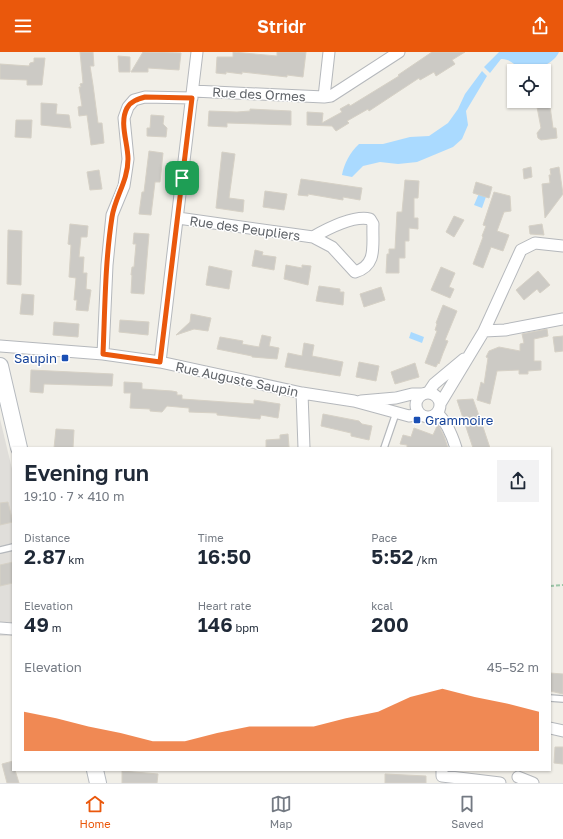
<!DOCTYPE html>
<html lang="en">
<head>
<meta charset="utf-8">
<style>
  :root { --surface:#fff; --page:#f2f2f3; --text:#1f2937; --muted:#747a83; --line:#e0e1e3; --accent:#ea580c }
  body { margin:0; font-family:"Golos Text",sans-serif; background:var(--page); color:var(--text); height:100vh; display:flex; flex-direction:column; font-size:15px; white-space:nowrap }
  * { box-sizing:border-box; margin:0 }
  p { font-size:13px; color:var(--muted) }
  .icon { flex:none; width:22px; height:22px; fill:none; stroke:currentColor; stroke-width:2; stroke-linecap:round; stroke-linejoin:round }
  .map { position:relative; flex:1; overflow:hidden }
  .side { position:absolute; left:12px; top:395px; width:539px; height:324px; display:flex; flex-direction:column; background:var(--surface); border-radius:0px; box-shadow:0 1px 3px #0004 }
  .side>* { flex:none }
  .fabs { position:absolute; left:507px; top:12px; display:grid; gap:8px }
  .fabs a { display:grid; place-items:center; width:44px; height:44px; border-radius:0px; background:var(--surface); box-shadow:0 1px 3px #0004; font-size:20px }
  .pin { position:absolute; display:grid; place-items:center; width:34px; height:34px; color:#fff; margin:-17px; border-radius:8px; box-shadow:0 2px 6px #0006 }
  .round { display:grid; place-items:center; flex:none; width:42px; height:42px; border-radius:0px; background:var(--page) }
  .headline { display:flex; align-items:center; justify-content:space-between; height:68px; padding:0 12px }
  h1 { font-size:22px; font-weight:600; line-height:30px }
  .metrics { display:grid; grid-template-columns:repeat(3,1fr); gap:6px; height:68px; padding:4px 12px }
  .metrics div { display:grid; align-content:center }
  .metrics b { font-size:20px; font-weight:600 }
  .metrics small { font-size:11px; font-weight:400 }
  .metrics p { font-size:11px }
  .chart { height:112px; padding:8px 12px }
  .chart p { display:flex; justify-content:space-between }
  .chart svg { width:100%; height:72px; margin-top:4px; fill:var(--accent); opacity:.7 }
  header { display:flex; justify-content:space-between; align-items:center; height:52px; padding:0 12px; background:var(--accent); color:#fff; font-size:18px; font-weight:600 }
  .tabs { display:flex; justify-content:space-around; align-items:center; height:56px; border-top:1px solid var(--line); background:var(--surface); font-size:11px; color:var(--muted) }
  .tabs a { display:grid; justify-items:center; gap:2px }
  .tabs .active { color:var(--accent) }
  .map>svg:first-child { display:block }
  .industrial { fill:#e0deda }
  .water { fill:#aadaff }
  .building { fill:#cccac5; stroke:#d6d1c6 }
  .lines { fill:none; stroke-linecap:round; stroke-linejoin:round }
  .service-casing { stroke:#b5b8bc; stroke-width:8 }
  .minor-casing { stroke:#b5b8bc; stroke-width:13 }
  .secondary-casing { stroke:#b6babf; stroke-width:18 }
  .path { stroke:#9cc7a9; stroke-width:2; stroke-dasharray:4 2; stroke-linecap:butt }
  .service { stroke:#fff; stroke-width:5.5 }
  .minor { stroke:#fff; stroke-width:11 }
  .secondary { stroke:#fff; stroke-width:16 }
  .route-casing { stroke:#fff; stroke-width:8 }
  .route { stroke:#ea580c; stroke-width:5 }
  .transit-dot { fill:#1a4fb4; stroke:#fff; stroke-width:1.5 }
  .labels { text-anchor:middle; stroke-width:3; stroke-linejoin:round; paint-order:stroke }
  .street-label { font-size:13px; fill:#5f6368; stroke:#fff }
  .transit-label { font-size:13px; fill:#164399; stroke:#fff; text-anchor:end }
</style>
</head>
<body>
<header><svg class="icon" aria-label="menu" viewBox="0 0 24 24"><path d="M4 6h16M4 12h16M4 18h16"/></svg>Stridr<svg class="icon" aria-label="share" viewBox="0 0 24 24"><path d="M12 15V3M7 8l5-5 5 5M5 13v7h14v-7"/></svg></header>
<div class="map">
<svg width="563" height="731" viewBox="0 0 563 731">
  <rect width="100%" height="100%" fill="#f1efe8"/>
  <path class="industrial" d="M0,367L13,421V584H0Z"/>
  <path class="water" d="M499,0H559C554,12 533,21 521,16C514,13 509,6 501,7L490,21L484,15Z
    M482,19L487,24L466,59L468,73L462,87L453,95L417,110L398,112L380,110L363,114L352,125L342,123C344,112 350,100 359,92H383L410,85L429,84L448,71L458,57L465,42Z
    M480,139L487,142L482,156L474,153Z
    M411,280L424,285L422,291L409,286Z"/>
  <path class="building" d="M80,0H93L94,14H90L93,33L98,71H102L104,91L91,93L87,63L79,64L78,55L82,54L79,35H81L80,32L83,31Z
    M143,0L181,1L179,18L148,16V20H131Z
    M233,0L277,4V0H306L303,25L287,23V25L242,20V22L226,20V22L216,21L217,5H233Z
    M432,0H465L452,8L455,12L436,24L434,20L420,28L419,26L369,59L368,57L347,69L349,71L336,79L332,74L307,73V60L323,61L322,71L342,60L340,57L349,52L350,54L399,24L398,23Z
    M118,4L130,5V20H119Z
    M34,6H45L42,33H27V28L0,27V12L29,14L30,11L34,10Z
    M41,51L57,52L56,62L69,63L71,76L41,73Z
    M550,54L553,76H556L557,86L541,88L538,86L537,81L541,76L537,55Z
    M250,57L291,59V73L227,71V75L208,74L209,59L237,60L250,59Z
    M151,63L164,64L163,72L167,76L166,85L147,84V76H150Z
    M16,68H32L31,86L15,85Z
    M149,99L163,101L160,130H155L151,163L139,162L142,140H144Z
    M222,100L235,102L229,146L244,148L243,160L216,156Z
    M531,115L532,125L524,127L523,117Z
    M559,115L563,142L545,166L542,132L550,131L549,123H551L550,117Z
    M99,118L102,137L90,138L87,120Z
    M301,127L362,136L360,148L343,145V148L308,142V144L298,143Z
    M405,128L419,129L418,146H414V166H418V177L409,176V189H405V206H399V221H386L387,202H389V197H395L397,160H402Z
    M476,130L492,135L489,146L473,141Z
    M265,139L287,142L284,158L263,155Z
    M494,140L510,144L511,159L504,160L497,179L509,183L503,199L491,195L483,216L473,212L483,185L482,184L486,174L483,173Z
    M454,164L464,168L454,185L446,180Z
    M70,172L88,174L87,185H81L79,205H84L83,221H87L86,237L91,238L88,259L76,258L77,248H74L76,226L69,225L71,193L68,192Z
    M542,172L544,183L530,182L529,174Z
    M8,178L22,179L21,233L7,232Z
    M134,181L149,182L144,242L131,241L132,223H131L132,215H134L136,192H133Z
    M255,198L263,200L262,203L276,205L274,218L252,214Z
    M286,213L302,216V213L311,214L308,233L284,227Z
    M209,214L232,219L229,237L206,233Z
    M441,215L455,221L449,235L454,237L450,246L431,238Z
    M538,219L550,233L540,241L537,237L524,248L516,238Z
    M319,234L340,237V240H344L343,253L316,249Z
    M381,235L385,248L364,255L360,242Z
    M22,242L34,243L33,263L20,262Z
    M443,253L457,259L445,288L448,289L443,301L439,312L438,311L436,315L425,311L437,279L435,278L437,272L436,271Z
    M191,262L211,266L208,279L194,277L176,283L190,270Z
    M120,268L149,270L148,283L119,280Z
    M54,270L79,272L78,285L53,283Z
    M547,277L548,284L534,287V309H541V318L528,319V322H519V318L497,319L490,352L477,348L481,330L484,332L488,306L486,305L489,299L499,295L520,299V292L524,291L522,282Z
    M262,283L271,285L269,294L279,296L277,307L252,305V304L217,297L220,285L243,289L242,292L259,295Z
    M563,284V299L555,300L553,285Z
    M304,291L314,293L312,304L343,310L340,324L285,315L288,301L302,304Z
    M359,310L379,314L376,329L356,325Z
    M415,311L419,325L395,332L391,320Z
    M31,318L113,322L112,334L44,332L43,341L30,340Z
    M124,330L142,331V337L172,339L177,340V343H182V347L254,352V348L280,352L278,366L261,363L260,367L217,363V361L189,360V356L167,354L162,360L150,359V357L130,356L131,341H124Z
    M473,347L483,375L490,396H473L457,348Z
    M323,362L359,369L362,372L372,374L369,388L351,384V381L321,374Z
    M438,372L444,384L448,396H407V393L400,392L403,383L411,385L414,376L433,383Z
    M56,377L74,378L73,396H54Z
    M288,382L289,395L266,396V388L280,387V383Z
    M8,450L13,470L0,473V451Z
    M13,510V531L0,534V513Z
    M550,621L563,622V642L550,639Z
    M555,695H563V712L554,711Z
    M13,709V718H15L19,731H7L2,712Z
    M122,719L158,722L157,731H122Z
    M385,722L426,724V731H385Z"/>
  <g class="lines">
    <g class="service-casing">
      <path id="service" d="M384,396L396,361
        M0,498L13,495
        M550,646L563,647"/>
    </g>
    <g class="minor-casing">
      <path id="minor" d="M193,39L324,45L331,44L399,0
        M324,45L329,0
        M178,166L313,185L332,195L355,220C378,213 372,193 373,172L370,167C353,163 327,177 313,185
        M484,279L505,278L563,267
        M0,294L103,302L160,310L302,341L354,349L409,364L420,362
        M103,302L107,213L112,163L124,134L128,107L124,66L128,55L134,48L145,45L192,46
        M160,310L197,0
        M416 353a12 12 0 1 1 24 0a12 12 0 1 1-24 0Z
        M302,341L304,396
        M428,341L434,332L464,307
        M361,349L396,346L412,342H422
        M440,352L484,279L521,198L535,191L563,194
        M437,361C447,370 452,383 456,396
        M0,576L13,577
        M550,676L563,679
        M442,718V724L500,731
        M518,725L533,731"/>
    </g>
    <g class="secondary-casing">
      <path id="secondary" d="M0,314L19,396
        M95,718L98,731"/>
    </g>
    <path class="path" d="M550,534L563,533"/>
    <use href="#service" class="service"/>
    <use href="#minor" class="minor"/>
    <use href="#secondary" class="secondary"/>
  </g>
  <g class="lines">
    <g class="route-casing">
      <path id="route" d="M145,45L192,46L160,310L103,302C105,256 105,210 112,165C115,145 128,129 128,107C128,91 119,71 127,56C131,49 138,47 145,45Z"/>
    </g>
    <use href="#route" class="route"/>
  </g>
  <g class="transit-dot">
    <rect x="61" y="302" width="8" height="8" rx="2"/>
    <rect x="413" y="364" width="8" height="8" rx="2"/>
  </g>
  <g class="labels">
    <g class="street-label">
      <text transform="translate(259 42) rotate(3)" y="5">Rue des Ormes</text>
      <text transform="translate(245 176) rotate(8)" y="5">Rue des Peupliers</text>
      <text transform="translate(237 327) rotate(12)" y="5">Rue Auguste Saupin</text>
    </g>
    <g class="transit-label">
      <text x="57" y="311">Saupin</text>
      <text x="425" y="373" text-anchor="start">Grammoire</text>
    </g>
  </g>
</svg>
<div class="fabs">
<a><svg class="icon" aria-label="locate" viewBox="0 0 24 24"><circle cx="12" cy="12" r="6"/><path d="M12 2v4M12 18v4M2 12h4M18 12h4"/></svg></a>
</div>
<div class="pin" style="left:182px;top:126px;background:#1e9e55"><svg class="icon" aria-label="arrive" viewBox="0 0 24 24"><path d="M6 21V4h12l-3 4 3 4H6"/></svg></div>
<section class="side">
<div class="headline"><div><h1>Evening run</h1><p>19:10 · 7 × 410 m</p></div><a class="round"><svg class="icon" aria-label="share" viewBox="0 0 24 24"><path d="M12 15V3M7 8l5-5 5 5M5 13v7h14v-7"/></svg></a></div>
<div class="metrics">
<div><p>Distance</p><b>2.87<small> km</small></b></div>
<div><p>Time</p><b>16:50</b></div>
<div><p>Pace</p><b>5:52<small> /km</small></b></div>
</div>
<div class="metrics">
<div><p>Elevation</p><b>49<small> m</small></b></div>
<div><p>Heart rate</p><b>146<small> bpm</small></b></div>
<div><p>kcal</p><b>200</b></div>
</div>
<div class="chart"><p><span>Elevation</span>45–52 m</p>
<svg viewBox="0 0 160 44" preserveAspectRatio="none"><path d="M0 44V20L10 24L20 29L30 33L40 38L50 38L60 33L70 29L80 29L90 29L100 24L110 20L120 11L130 6L140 11L150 15L160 20V44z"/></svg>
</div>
</section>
</div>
<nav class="tabs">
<a class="active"><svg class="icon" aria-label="home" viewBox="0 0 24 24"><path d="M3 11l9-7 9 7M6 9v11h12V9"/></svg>Home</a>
<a><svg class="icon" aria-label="map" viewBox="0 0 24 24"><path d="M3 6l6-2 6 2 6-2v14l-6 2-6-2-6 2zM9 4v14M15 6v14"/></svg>Map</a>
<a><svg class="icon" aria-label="saved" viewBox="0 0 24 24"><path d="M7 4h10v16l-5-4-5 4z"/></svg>Saved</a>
</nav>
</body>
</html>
